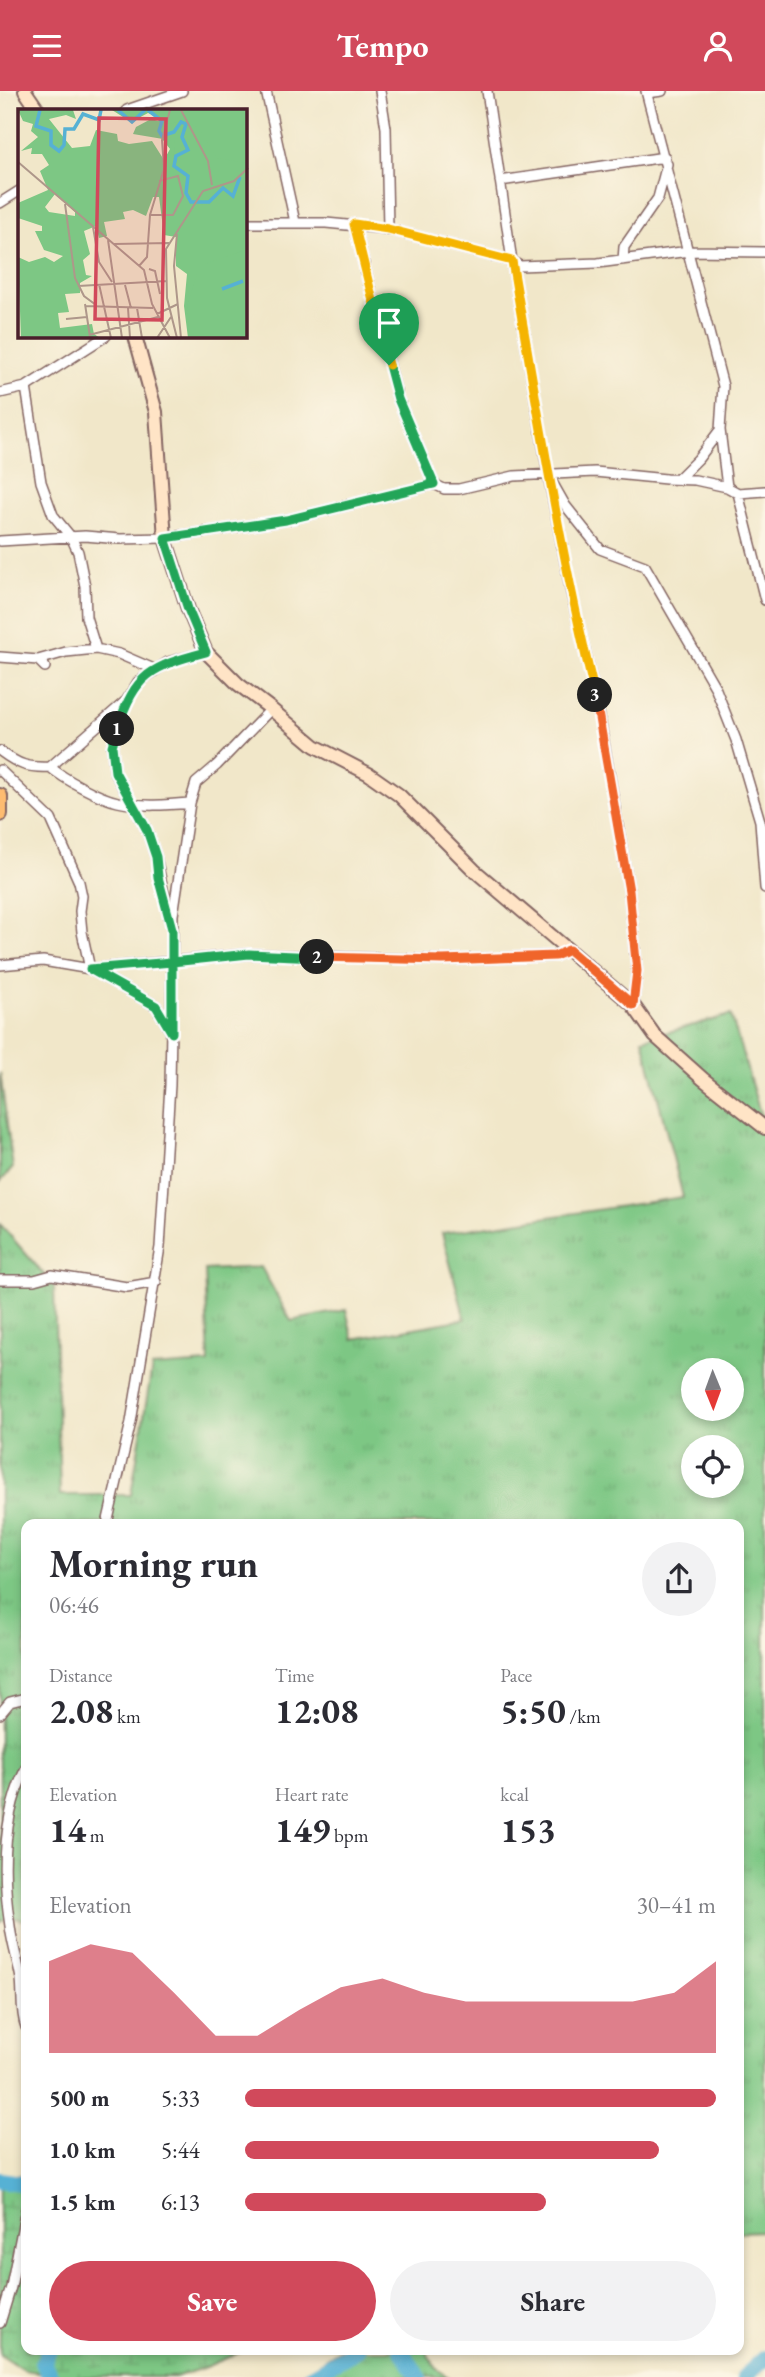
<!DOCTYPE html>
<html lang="en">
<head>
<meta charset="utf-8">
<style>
  :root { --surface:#fff; --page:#f2f2f3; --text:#2b2b33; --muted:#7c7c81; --accent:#d1495b }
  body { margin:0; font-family:"EB Garamond",serif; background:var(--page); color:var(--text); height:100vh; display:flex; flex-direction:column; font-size:26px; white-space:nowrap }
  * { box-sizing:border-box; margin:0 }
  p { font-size:23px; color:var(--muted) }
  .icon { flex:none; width:38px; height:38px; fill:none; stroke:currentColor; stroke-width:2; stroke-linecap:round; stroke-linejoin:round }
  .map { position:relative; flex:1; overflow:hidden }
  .sheet { position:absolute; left:21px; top:1428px; width:723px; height:836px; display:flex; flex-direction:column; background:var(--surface); border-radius:14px; box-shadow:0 4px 10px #0003 }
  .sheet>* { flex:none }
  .needle { width:46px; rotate:179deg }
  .fabs { position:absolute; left:681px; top:1267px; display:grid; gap:14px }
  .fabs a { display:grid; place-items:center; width:63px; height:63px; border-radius:50%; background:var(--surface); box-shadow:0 4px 10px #0003; font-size:35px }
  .pin { position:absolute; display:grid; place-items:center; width:60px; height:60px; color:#fff; margin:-72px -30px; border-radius:50% 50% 50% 0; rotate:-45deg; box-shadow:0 0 7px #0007 }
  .pin .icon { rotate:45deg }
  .km { position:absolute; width:35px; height:35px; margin:-18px; border-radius:50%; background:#222; color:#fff; font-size:19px; line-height:35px; text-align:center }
  .round { display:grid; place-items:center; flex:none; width:74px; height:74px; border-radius:37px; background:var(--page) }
  .overview { display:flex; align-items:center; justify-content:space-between; height:119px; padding:0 28px }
  h1 { font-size:38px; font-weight:700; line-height:52px }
  .stats { display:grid; grid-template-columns:repeat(3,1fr); gap:10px; height:119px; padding:7px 28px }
  .stats div { display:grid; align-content:center }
  .stats b { font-size:35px; font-weight:700 }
  .stats small { font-size:19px; font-weight:400 }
  .stats p { font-size:19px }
  .chart { height:196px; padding:14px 28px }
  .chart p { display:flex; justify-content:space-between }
  .chart svg { width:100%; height:126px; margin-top:7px; fill:var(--accent); opacity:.7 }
  .button { display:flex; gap:14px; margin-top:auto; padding:14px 28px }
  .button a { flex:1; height:80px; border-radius:42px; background:var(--accent); color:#fff; font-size:28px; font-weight:700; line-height:80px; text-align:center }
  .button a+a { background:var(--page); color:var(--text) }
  ul { padding:0 28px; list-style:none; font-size:23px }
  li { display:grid; grid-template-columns:112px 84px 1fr; align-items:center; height:52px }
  li i { height:18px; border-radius:9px; background:var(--accent) }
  header { display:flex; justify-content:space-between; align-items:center; height:91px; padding:0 28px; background:var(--accent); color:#fff; font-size:32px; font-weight:700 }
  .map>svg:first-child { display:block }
  .grass { fill:url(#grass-tufts); stroke:#647358; stroke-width:2; fill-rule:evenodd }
  .wetland { fill:url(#wetland-marsh); stroke:#647358; stroke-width:2 }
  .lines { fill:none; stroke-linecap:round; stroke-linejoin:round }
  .river { stroke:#56b1d4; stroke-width:16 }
  .street-casing { stroke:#846562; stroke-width:12 }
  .secondary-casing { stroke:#846562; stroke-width:16 }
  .primary-casing { stroke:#846562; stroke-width:18 }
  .street { stroke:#fff; stroke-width:9 }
  .secondary { stroke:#ffe4c6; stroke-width:12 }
  .primary { stroke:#febc70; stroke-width:14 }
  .split-1-casing { stroke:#fff; stroke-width:14 }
  .split-2-casing { stroke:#fff; stroke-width:14 }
  .split-3-casing { stroke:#fff; stroke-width:14 }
  .split-4-casing { stroke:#fff; stroke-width:14 }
  .split-1 { stroke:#22a559; stroke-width:9 }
  .split-2 { stroke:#22a559; stroke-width:9 }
  .split-3 { stroke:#f0652b; stroke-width:9 }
  .split-4 { stroke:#f5b400; stroke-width:9 }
  .inset-river { fill:none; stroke:#56b1d4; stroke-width:3.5 }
  .inset-road { fill:none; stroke:#ae978a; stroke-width:2 }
  .view { fill:#d1495b; fill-opacity:0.15; stroke:#d1495b; stroke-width:3.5 }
  .inset-edge { fill:none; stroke:#4a1f2b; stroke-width:3.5 }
</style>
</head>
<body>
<header><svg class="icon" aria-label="menu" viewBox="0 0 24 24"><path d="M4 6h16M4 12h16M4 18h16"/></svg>Tempo<svg class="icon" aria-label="person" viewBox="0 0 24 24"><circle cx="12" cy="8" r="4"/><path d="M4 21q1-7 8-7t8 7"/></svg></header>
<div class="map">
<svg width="765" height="2286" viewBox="0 0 765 2286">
  <defs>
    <pattern id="grass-tufts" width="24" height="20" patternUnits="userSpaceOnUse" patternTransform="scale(1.75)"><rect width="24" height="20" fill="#7dc784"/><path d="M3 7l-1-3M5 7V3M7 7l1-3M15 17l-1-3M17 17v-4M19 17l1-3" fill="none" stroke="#6eaa72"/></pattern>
    <pattern id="wetland-marsh" width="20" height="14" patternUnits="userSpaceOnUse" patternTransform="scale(1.75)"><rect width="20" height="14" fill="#7dc784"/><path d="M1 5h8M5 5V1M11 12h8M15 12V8" fill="none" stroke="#6eaa72"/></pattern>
  </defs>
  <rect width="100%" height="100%" fill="#fcf5e5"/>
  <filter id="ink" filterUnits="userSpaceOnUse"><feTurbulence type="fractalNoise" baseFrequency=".0143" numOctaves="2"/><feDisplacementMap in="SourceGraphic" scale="14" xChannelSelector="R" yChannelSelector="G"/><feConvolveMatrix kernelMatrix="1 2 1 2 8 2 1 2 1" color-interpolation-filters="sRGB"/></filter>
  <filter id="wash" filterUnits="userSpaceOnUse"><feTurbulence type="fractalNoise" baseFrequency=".00686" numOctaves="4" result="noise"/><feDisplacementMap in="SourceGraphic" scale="28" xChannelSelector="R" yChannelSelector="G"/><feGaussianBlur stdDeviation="1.57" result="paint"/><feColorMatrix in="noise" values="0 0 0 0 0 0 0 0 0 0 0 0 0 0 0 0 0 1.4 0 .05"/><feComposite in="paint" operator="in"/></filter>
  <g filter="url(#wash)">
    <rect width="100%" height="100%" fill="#f1e7c9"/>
    <path class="grass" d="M731,924L765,1039V2140L738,2141V1433H26V1830L12,1826L0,1831V1133L54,1195L60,1404H131L152,1276L209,1272L205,1179L261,1176L291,1230L346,1219L353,1248L465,1228L442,1142L683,1106L643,948ZM693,1279H732V1318H693ZM693,1356H732V1395H693Z
      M0,982L13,1077L0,1091Z
      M340,2259H425L437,2278L448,2286H297Z"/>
    <path class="wetland" d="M0,2083L26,2085V2259H245L203,2277L175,2286H74L23,2279L0,2264Z"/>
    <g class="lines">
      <path class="river" d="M0,2089L26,2093
        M49,2259L43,2272L51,2286
        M401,2259L419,2286
        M309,2286L357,2259
        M744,2286L765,2267"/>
    </g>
  </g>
  <g filter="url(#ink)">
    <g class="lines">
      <g class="street-casing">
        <path id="street" d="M266,0L295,131
          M380,0L386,37L388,138
          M487,0L512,170L548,383L571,501L598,616L629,800L637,880L633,914
          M646,0L723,295L720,339L727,396
          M647,2L662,0
          M127,19L182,0
          M500,90L665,66
          M0,112L19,100
          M245,132H326L388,138L512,170L520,175L598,172L689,160L765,161
          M354,133L398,308L434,393L444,398H459L514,385L595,381L666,388L695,389L727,396L738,402L765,400
          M623,169L624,156L658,107L667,73
          M26,296L41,391L53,424L71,446L78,461L85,495L86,526L96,558L119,563L156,579
          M0,302L26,296L106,245
          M678,388L698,368L720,339
          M552,391L565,414L600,458L645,475L715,596L736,649L760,730L765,797
          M738,402L765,509
          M0,450L85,445L120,448L165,447L286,429L434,393
          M0,566L38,569L45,576
          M38,569L66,561L96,558
          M127,609L112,655L115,682L147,739L156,766L170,830
          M0,660C19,674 27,677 50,676C64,688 99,707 118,711C141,716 167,714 190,712
          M50,676L127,609L138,591L168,571L206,561
          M0,679L51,728L79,791L82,805L80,820L82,841L90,878L156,915L171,941
          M0,874L43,870L90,878L249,863L443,869L555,865L569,859
          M0,1189H34L52,1184L127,1196L156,1191
          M107,1433L131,1331L160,1156L170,994L173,824L190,712L196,692L217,674L271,618
          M0,1623L10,1611L26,1607
          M26,1677C2,1725 2,1783 10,1835C12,1853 18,1870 21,1888C23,1904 20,1920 26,1936
          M0,2232L11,2196L26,2118"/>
      </g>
      <g class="secondary-casing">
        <path id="secondary" d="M25,0L38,19
          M135,245L156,321L165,447L188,518L206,561L238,593L271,618L315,655L369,683L399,704L474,779L633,914L655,945L703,988L765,1037"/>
      </g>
      <g class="primary-casing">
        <path id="primary" d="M0,705V723"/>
      </g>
      <use href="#street" class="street"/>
      <use href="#secondary" class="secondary"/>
      <use href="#primary" class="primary"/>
    </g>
  </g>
  <g class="lines" filter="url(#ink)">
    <g class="split-1-casing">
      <path id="split-1" d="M117,638C136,582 150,576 206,561L188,518L165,447L286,429L434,393L398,308L389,274"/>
    </g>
    <g class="split-2-casing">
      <path id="split-2" d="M117,638L112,655L115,681L147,739L156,766L158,786L172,838V871L90,878L156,915L172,942V871L249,863L317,866"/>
    </g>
    <g class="split-3-casing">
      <path id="split-3" d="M317,866L443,869L555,865L569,859L633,914L637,880L629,800L595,604"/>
    </g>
    <g class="split-4-casing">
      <path id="split-4" d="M389,274L354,133L388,138L512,170C537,315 560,461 595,604"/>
    </g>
    <use href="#split-1" class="split-1"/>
    <use href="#split-2" class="split-2"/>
    <use href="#split-3" class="split-3"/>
    <use href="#split-4" class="split-4"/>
  </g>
  <g transform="translate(18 18)">
    <rect width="229" height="229" fill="#f1e7c9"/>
    <path d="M0,1H55L58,10L48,6L31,10L54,39L72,37L78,21L99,25L100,32L111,35L134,32L146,51L152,40L141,26V9L130,4L113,13L94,1H229V229H170L166,197L169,165L158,157V128L146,126L141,88H135L128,107L115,101L105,103L107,110L86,113L89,127L81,129L78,117L66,122L72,145L65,151L68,166L74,167L62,174V184L47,185L51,203L40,204L42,219L74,215L76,225L82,229H3L0,148L11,153L27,148L36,153L45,147L26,141L17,122H24V117L0,109V94L30,81L22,62L31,56L24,45H13L14,39L3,42L20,28L13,22L15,15L5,12ZM37,85L57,103V107L31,103L27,98Z" fill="#7dc784" fill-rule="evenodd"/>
    <path d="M133,10L152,15L168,10L182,21L199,49L228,54L229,77L226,74L217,88L206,86L194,96L174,95L168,86L165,65L155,55L157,32L115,25L118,18ZM229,100V229H172L169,197L179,165L187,155L224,142Z" fill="#7dc784"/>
    <path class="inset-river" d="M22,1L18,17L33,22V36L41,42L46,36L47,20H56L65,5L81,11L83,1M100,1L114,13L127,1M130,1L144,12L141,22L144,27L156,23L163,13L168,15L164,28L170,41L158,47L156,57L170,67L168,84L173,93H191L205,79L215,87L222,68M204,180L225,172"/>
    <path class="inset-road" d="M163,1L190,52L194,76M0,53L126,161L134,195L152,229M47,95L57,169L66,187L78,196M132,106H155L165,87L160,67L141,72M75,118L81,153L94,173M159,125L156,157L163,229M90,131L104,229M96,135L151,134M121,157L129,148L132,106L146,60L144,31L152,1M131,160L137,162L142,185M81,175L93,229M107,176L113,199M60,177L148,172M67,195L72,228M67,197L135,199M110,199L112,229M119,199L124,229M139,205L160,195M48,210L69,208M71,226L140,208M139,229L153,208M159,229L149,189L148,140L185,82L216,72L230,59"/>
    <path class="view" d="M81,9L148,10L144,211L77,210Z"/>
    <rect width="229" height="229" class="inset-edge"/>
  </g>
</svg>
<div class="fabs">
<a><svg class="needle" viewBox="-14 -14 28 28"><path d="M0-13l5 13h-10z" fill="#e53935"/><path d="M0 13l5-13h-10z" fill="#7c7c81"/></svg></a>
<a><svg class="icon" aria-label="locate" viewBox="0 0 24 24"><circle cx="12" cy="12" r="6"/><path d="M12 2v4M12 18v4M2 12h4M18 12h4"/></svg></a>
</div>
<div class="pin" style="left:389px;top:274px;background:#1e9e55"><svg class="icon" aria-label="arrive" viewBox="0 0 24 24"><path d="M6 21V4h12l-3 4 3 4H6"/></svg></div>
<b class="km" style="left:117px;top:638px">1</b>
<b class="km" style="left:317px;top:866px">2</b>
<b class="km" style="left:595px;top:604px">3</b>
<section class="sheet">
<div class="overview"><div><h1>Morning run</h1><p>06:46</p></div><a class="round"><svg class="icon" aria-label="share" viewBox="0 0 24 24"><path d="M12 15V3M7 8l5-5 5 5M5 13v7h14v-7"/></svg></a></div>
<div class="stats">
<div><p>Distance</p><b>2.08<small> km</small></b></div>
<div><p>Time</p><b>12:08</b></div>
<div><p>Pace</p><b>5:50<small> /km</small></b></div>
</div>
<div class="stats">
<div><p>Elevation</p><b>14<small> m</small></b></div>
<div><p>Heart rate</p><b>149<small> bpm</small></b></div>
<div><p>kcal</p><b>153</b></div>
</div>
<div class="chart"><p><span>Elevation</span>30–41 m</p>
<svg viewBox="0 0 160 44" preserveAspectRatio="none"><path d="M0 44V12L10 6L20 9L30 23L40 38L50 38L60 29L70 21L80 18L90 23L100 26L110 26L120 26L130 26L140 26L150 23L160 12V44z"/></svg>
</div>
<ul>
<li><b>500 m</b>5:33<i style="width:100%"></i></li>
<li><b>1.0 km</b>5:44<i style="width:88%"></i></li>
<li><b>1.5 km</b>6:13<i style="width:64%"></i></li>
</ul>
<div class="button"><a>Save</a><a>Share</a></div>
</section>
</div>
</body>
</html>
